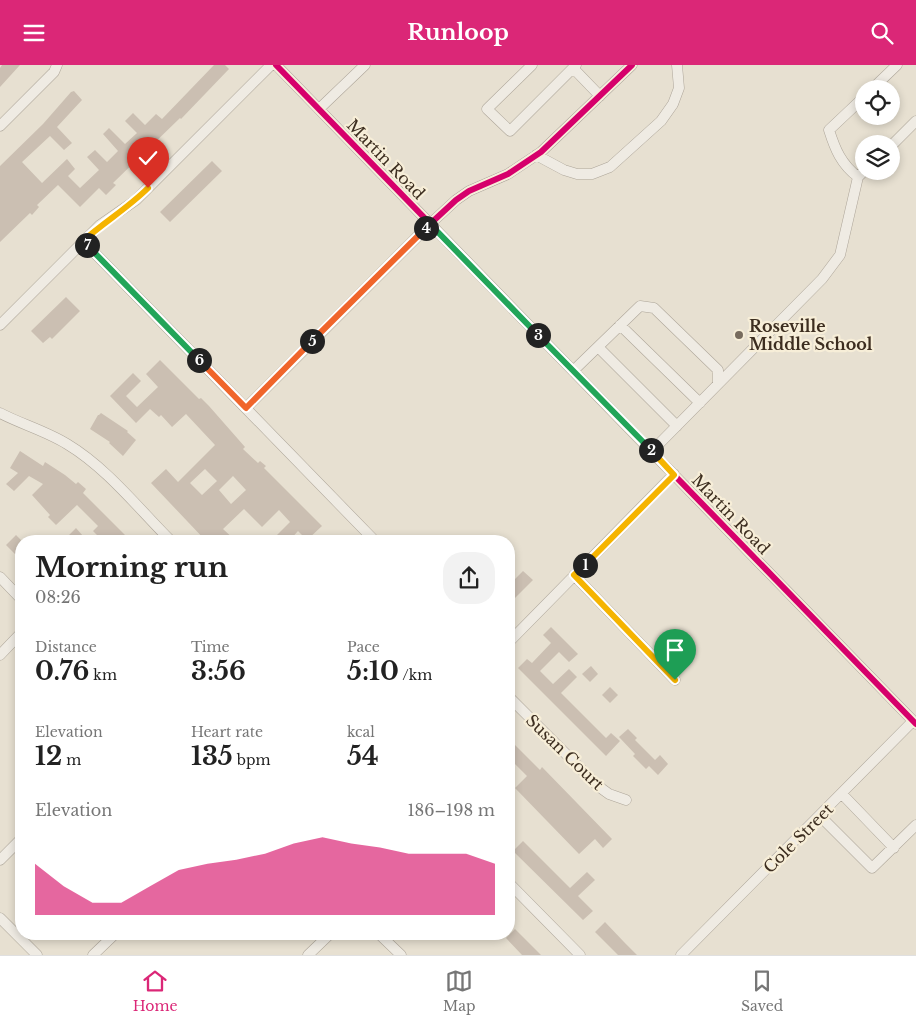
<!DOCTYPE html>
<html lang="en">
<head>
<meta charset="utf-8">
<style>
  :root { --surface:#fff; --page:#f2f2f2; --text:#222; --muted:#767676; --line:#e0e0e0; --accent:#db2777 }
  body { margin:0; font-family:"Libre Baskerville",serif; background:var(--page); color:var(--text); height:100vh; display:flex; flex-direction:column; font-size:19px; white-space:nowrap }
  * { box-sizing:border-box; margin:0 }
  p { font-size:16px; color:var(--muted) }
  .icon { flex:none; width:28px; height:28px; fill:none; stroke:currentColor; stroke-width:2; stroke-linecap:round; stroke-linejoin:round }
  .map { position:relative; flex:1; overflow:hidden }
  .panel { position:absolute; left:15px; top:470px; width:500px; height:405px; display:flex; flex-direction:column; background:var(--surface); border-radius:20px; box-shadow:0 2px 8px #0003 }
  .panel>* { flex:none }
  .tools { position:absolute; left:855px; top:15px; display:grid; gap:10px }
  .tools a { display:grid; place-items:center; width:45px; height:45px; border-radius:50%; background:var(--surface); box-shadow:0 2px 8px #0003; font-size:25px }
  .pin { position:absolute; display:grid; place-items:center; width:42px; height:42px; color:#fff; margin:-51px -21px; border-radius:50% 50% 50% 0; rotate:-45deg; box-shadow:0 0 5px #0007 }
  .pin .icon { rotate:45deg }
  .km { position:absolute; width:25px; height:25px; margin:-12px; border-radius:50%; background:#222; color:#fff; font-size:14px; line-height:25px; text-align:center }
  .round { display:grid; place-items:center; flex:none; width:52px; height:52px; border-radius:20px; background:var(--page) }
  .overview { display:flex; align-items:center; justify-content:space-between; height:85px; padding:0 20px }
  h1 { font-size:28px; font-weight:700; line-height:38px }
  .figures { display:grid; grid-template-columns:repeat(3,1fr); gap:8px; height:85px; padding:5px 20px }
  .figures div { display:grid; align-content:center }
  .figures b { font-size:25px; font-weight:700 }
  .figures small { font-size:14px; font-weight:400 }
  .figures p { font-size:14px }
  .chart { height:140px; padding:10px 20px }
  .chart p { display:flex; justify-content:space-between }
  .chart svg { width:100%; height:90px; margin-top:5px; fill:var(--accent); opacity:.7 }
  header { display:flex; justify-content:space-between; align-items:center; height:65px; padding:0 20px; background:var(--accent); color:#fff; font-size:22px; font-weight:700 }
  .menu { display:flex; justify-content:space-around; align-items:center; height:70px; border-top:1px solid var(--line); background:var(--surface); font-size:14px; color:var(--muted) }
  .menu a { display:grid; justify-items:center; gap:2px }
  .menu .on { color:var(--accent) }
  .map>svg:first-child { display:block }
  .building { fill:#cbbfb2; fill-rule:evenodd }
  .lines { fill:none; stroke-linecap:round; stroke-linejoin:round }
  .minor-casing { stroke:#ada599; stroke-width:11 }
  .minor { stroke:#efebe3; stroke-width:10 }
  .cycleway-casing { stroke:#f7eed8; stroke-width:9 }
  .cycleway { stroke:#d6006c; stroke-width:6 }
  .split-1-casing { stroke:#fff; stroke-width:10 }
  .split-2-casing { stroke:#fff; stroke-width:10 }
  .split-3-casing { stroke:#fff; stroke-width:10 }
  .split-4-casing { stroke:#fff; stroke-width:10 }
  .split-5-casing { stroke:#fff; stroke-width:10 }
  .split-6-casing { stroke:#fff; stroke-width:10 }
  .split-7-casing { stroke:#fff; stroke-width:10 }
  .split-8-casing { stroke:#fff; stroke-width:10 }
  .split-1 { stroke:#f5b400; stroke-width:6 }
  .split-2 { stroke:#f5b400; stroke-width:6 }
  .split-3 { stroke:#22a559; stroke-width:6 }
  .split-4 { stroke:#22a559; stroke-width:6 }
  .split-5 { stroke:#f0652b; stroke-width:6 }
  .split-6 { stroke:#f0652b; stroke-width:6 }
  .split-7 { stroke:#22a559; stroke-width:6 }
  .split-8 { stroke:#f5b400; stroke-width:6 }
  .poi-dot { fill:#786c5e; stroke:#f7eed8; stroke-width:2 }
  .labels { text-anchor:middle; stroke-width:4.5; stroke-linejoin:round; paint-order:stroke }
  .street-label { font-size:16px; fill:#3d2e20; stroke:#f7eed8 }
  .poi-label { font-size:16px; font-weight:bold; fill:#3d2e20; stroke:#f7eed8; text-anchor:start }
</style>
</head>
<body>
<header><svg class="icon" aria-label="menu" viewBox="0 0 24 24"><path d="M4 6h16M4 12h16M4 18h16"/></svg>Runloop<svg class="icon" aria-label="search" viewBox="0 0 24 24"><circle cx="10" cy="10" r="6"/><path d="M15 15l6 6"/></svg></header>
<div class="map">
<svg width="916" height="890" viewBox="0 0 916 890">
  <rect width="100%" height="100%" fill="#e7e0d1"/>
  <path class="building" d="M2,0H20L0,22V3Z
    M214,0H225L229,4L181,54L180,53L113,118L116,120L106,130L99,123L80,142L58,120L37,140L39,142L32,150L30,148L0,177V101L43,59L71,27L74,26L82,35L57,62L72,78L64,85L50,71L22,97L42,118L67,94L75,104L68,111L80,123L99,105L87,92L95,85L107,97L118,86L103,69L109,63L125,79L137,68L125,56L133,48L145,60L156,49L162,54Z
    M212,96L222,106L170,157L160,147Z
    M66,232L80,246L52,274L50,272L43,278L31,266Z
    M160,295L199,334L201,333L209,341L245,382L243,384L258,398L260,396L266,401L264,403L322,461L307,475L298,466L289,476H271L290,457L279,445L262,462L244,444L223,464L236,476H206L151,418L166,404L178,417L215,380L186,349L172,362L161,350L159,352L150,344L136,358L110,331L133,308L141,316L126,331L137,342L158,322L146,309ZM205,404L217,416L202,430L190,418ZM233,411L246,425L231,439L219,425Z
    M101,348L128,366L127,367L136,375L123,391L109,378L110,377L90,364L98,350H99Z
    M20,386L43,401L45,397L65,410L76,419L78,417L86,424L83,428L131,476H103L93,466L98,461L77,440L56,460L48,452L50,450L32,430L43,419L29,411L14,426L6,419L18,408L10,403Z
    M76,463L83,471L78,476H71L67,472Z
    M16,470L21,475V495L6,480Z
    M523,506L533,515L509,539V520Z
    M551,562L578,589L569,597L559,587L540,606L553,619L569,604L577,612L561,628L606,673L611,668L620,676L606,691L518,603L527,594L532,598L551,578L543,570Z
    M591,601L598,609L590,617L582,609Z
    M610,622L618,630L610,638L602,630Z
    M628,664L637,673L635,675L655,695L660,690L668,699L658,710L649,701L646,704L633,691L635,689L619,672Z
    M509,674L540,705L542,702L612,774L603,783L595,774L579,789L515,723L527,711L510,694L513,691L509,687Z
    M523,776L570,823L587,807L595,815L578,831L593,846L583,855L513,786Z
    M605,857L624,877L637,890H618L595,867Z
    M515,864L541,890H522L506,873Z"/>
  <g class="lines">
    <g class="minor-casing">
      <path id="minor" d="M276,0L916,659
        M532,0L487,44L510,66L576,0
        M573,3L600,31
        M872,24L897,0
        M319,44L365,0
        M0,61L54,7L57,0
        M891,81L916,56
        M536,90L564,105L577,109H592L610,102L661,56L673,39L679,23L677,0
        M858,112C841,99 835,84 829,65L864,32
        M83,176L375,476
        M0,260L100,160L136,135L271,0
        M620,260L700,338
        M598,282L677,361
        M573,306L640,241L654,243L718,305V319
        M246,343L430,159L456,135L469,126L508,109L541,87L632,0
        M0,348C21,359 46,366 67,379C107,403 138,443 171,476
        M652,386L822,214L840,190L858,112L864,106
        M574,510L675,615
        M0,512L21,534
        M509,577L674,409
        M0,590L21,568
        M509,632L598,721L609,729L626,735
        M842,729L894,783
        M820,751L872,803L916,760
        M0,795L21,774
        M509,818L580,890
        M0,853L37,890
        M379,869L401,890
        M93,890L115,869
        M308,890L330,869
        M681,890L913,656"/>
    </g>
    <use href="#minor" class="minor"/>
    <g class="cycleway-casing">
      <path id="cycleway" d="M276,0L916,659
        M246,343L430,159L456,135L469,126L508,109L541,87L632,0"/>
    </g>
    <use href="#cycleway" class="cycleway"/>
  </g>
  <g class="lines">
    <g class="split-1-casing">
      <path id="split-1" d="M585,500L574,510L675,615"/>
    </g>
    <g class="split-2-casing">
      <path id="split-2" d="M585,500L674,410L651,385"/>
    </g>
    <g class="split-3-casing">
      <path id="split-3" d="M538,270L651,385"/>
    </g>
    <g class="split-4-casing">
      <path id="split-4" d="M426,163L430,159L538,270"/>
    </g>
    <g class="split-5-casing">
      <path id="split-5" d="M312,276L426,163"/>
    </g>
    <g class="split-6-casing">
      <path id="split-6" d="M199,295L246,343L312,276"/>
    </g>
    <g class="split-7-casing">
      <path id="split-7" d="M87,180L199,295"/>
    </g>
    <g class="split-8-casing">
      <path id="split-8" d="M87,180L83,176C104,157 128,143 148,123"/>
    </g>
    <use href="#split-1" class="split-1"/>
    <use href="#split-2" class="split-2"/>
    <use href="#split-3" class="split-3"/>
    <use href="#split-4" class="split-4"/>
    <use href="#split-5" class="split-5"/>
    <use href="#split-6" class="split-6"/>
    <use href="#split-7" class="split-7"/>
    <use href="#split-8" class="split-8"/>
  </g>
  <circle class="poi-dot" cx="739" cy="270" r="5"/>
  <g class="labels">
    <g class="street-label">
      <text transform="translate(386 94) rotate(46)" y="6">Martin Road</text>
      <text transform="translate(731 449) rotate(46)" y="6">Martin Road</text>
      <text transform="translate(565 687) rotate(44)" y="6">Susan Court</text>
      <text transform="translate(798 773) rotate(-45)" y="6">Cole Street</text>
    </g>
    <g class="poi-label">
      <text x="749" y="267">Roseville<tspan x="749" dy="18">Middle School</tspan></text>
    </g>
  </g>
</svg>
<div class="tools">
<a><svg class="icon" aria-label="locate" viewBox="0 0 24 24"><circle cx="12" cy="12" r="6"/><path d="M12 2v4M12 18v4M2 12h4M18 12h4"/></svg></a>
<a><svg class="icon" aria-label="layers" viewBox="0 0 24 24"><path d="M12 4l9 5-9 5-9-5zM3 14l9 5 9-5"/></svg></a>
</div>
<div class="pin" style="left:675px;top:615px;background:#1e9e55"><svg class="icon" aria-label="arrive" viewBox="0 0 24 24"><path d="M6 21V4h12l-3 4 3 4H6"/></svg></div>
<div class="pin" style="left:148px;top:123px;background:#d93025"><svg class="icon" aria-label="check" viewBox="0 0 24 24"><path d="M5 12l5 5 9-10"/></svg></div>
<b class="km" style="left:585px;top:500px">1</b>
<b class="km" style="left:651px;top:385px">2</b>
<b class="km" style="left:538px;top:270px">3</b>
<b class="km" style="left:426px;top:163px">4</b>
<b class="km" style="left:312px;top:276px">5</b>
<b class="km" style="left:199px;top:295px">6</b>
<b class="km" style="left:87px;top:180px">7</b>
<section class="panel">
<div class="overview"><div><h1>Morning run</h1><p>08:26</p></div><a class="round"><svg class="icon" aria-label="share" viewBox="0 0 24 24"><path d="M12 15V3M7 8l5-5 5 5M5 13v7h14v-7"/></svg></a></div>
<div class="figures">
<div><p>Distance</p><b>0.76<small> km</small></b></div>
<div><p>Time</p><b>3:56</b></div>
<div><p>Pace</p><b>5:10<small> /km</small></b></div>
</div>
<div class="figures">
<div><p>Elevation</p><b>12<small> m</small></b></div>
<div><p>Heart rate</p><b>135<small> bpm</small></b></div>
<div><p>kcal</p><b>54</b></div>
</div>
<div class="chart"><p><span>Elevation</span>186–198 m</p>
<svg viewBox="0 0 160 44" preserveAspectRatio="none"><path d="M0 44V19L10 30L20 38L30 38L40 30L50 22L60 19L70 17L80 14L90 9L100 6L110 9L120 11L130 14L140 14L150 14L160 19V44z"/></svg>
</div>
</section>
</div>
<nav class="menu">
<a class="on"><svg class="icon" aria-label="home" viewBox="0 0 24 24"><path d="M3 11l9-7 9 7M6 9v11h12V9"/></svg>Home</a>
<a><svg class="icon" aria-label="map" viewBox="0 0 24 24"><path d="M3 6l6-2 6 2 6-2v14l-6 2-6-2-6 2zM9 4v14M15 6v14"/></svg>Map</a>
<a><svg class="icon" aria-label="saved" viewBox="0 0 24 24"><path d="M7 4h10v16l-5-4-5 4z"/></svg>Saved</a>
</nav>
</body>
</html>
